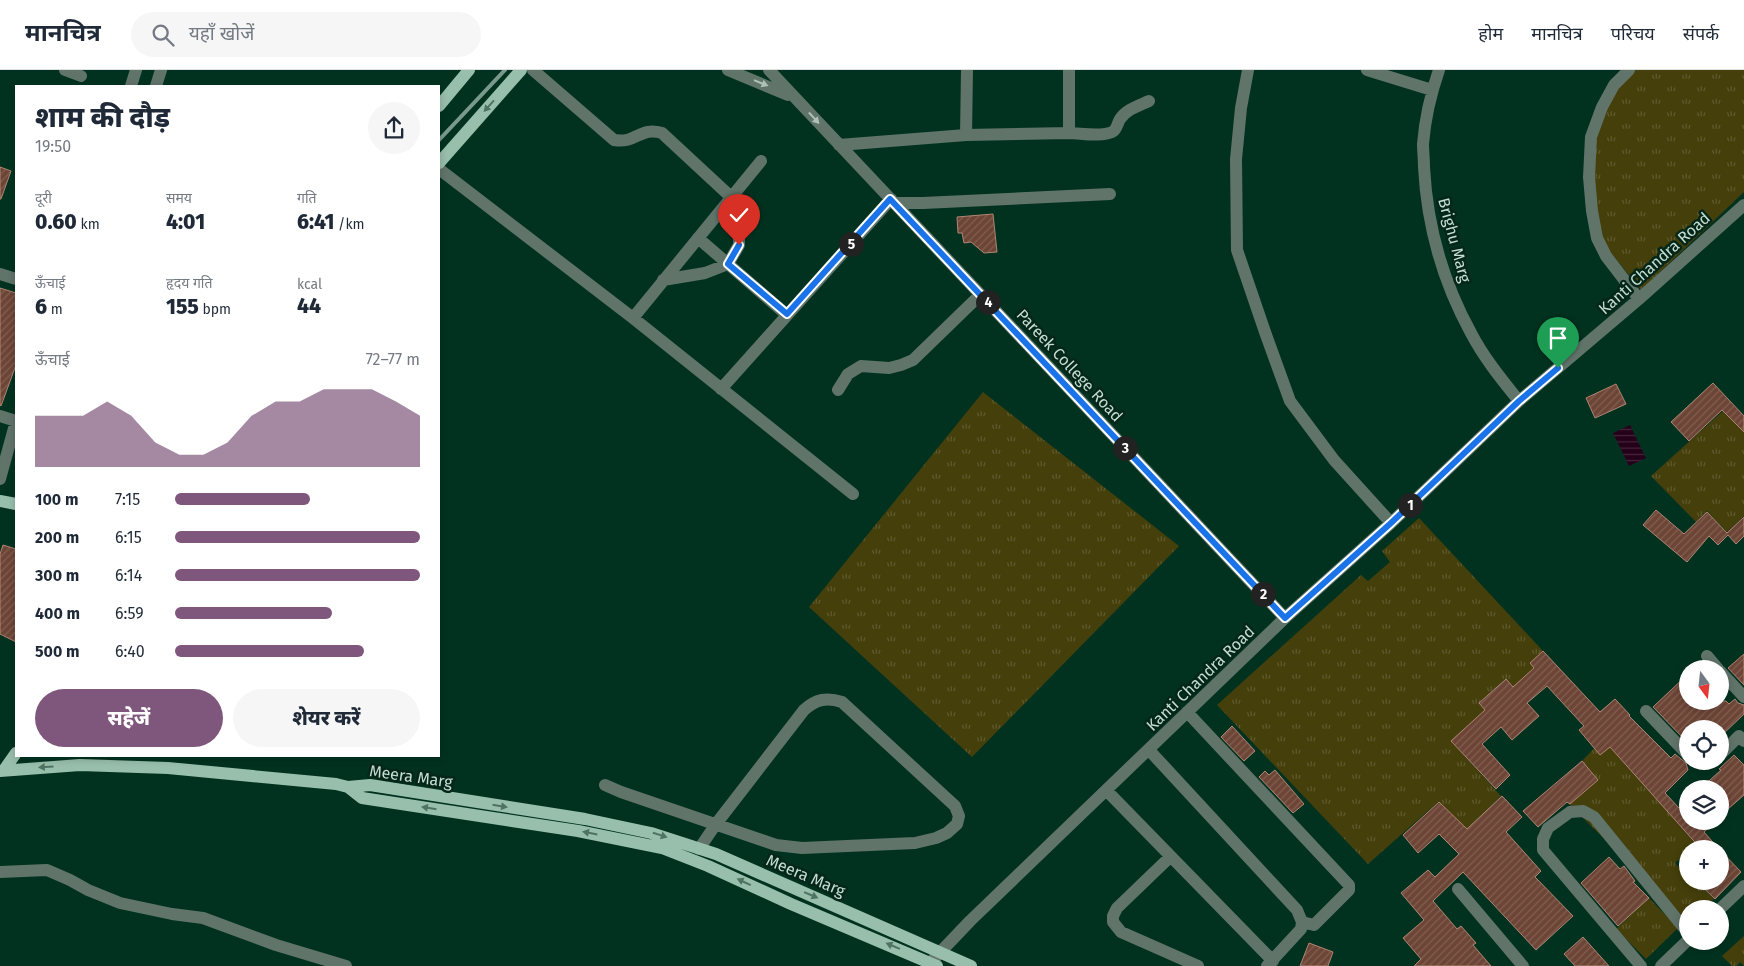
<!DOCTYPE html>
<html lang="hi">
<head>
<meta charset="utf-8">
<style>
  :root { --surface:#fff; --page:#f6f6f7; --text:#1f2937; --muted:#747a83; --line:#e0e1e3; --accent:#80577c }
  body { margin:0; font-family:"Fira Sans","Noto Sans Devanagari",sans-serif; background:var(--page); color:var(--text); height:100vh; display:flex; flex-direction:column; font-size:19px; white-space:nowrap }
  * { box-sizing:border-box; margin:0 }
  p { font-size:16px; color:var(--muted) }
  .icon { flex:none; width:28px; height:28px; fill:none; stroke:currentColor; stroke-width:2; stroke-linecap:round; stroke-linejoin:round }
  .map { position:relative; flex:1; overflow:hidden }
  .drawer { position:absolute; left:15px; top:15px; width:425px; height:672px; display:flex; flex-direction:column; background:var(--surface); border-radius:0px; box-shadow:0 2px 8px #0003 }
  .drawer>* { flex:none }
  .needle { width:32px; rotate:165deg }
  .controls { position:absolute; left:1679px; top:590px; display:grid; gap:10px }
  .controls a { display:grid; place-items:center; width:50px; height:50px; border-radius:50%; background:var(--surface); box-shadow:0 2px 8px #0003; font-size:25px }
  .pin { position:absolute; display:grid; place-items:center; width:42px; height:42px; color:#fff; margin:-51px -21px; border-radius:50% 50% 50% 0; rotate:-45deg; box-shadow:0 0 5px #0007 }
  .pin .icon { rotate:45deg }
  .km { position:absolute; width:25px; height:25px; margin:-12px; border-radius:50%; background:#222; color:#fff; font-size:14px; line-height:25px; text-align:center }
  .round { display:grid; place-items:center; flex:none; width:52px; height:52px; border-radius:26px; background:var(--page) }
  .overview { display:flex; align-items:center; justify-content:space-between; height:85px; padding:0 20px }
  h1 { font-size:28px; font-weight:800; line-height:38px }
  .metrics { display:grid; grid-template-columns:repeat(3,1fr); gap:8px; height:85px; padding:5px 20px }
  .metrics div { display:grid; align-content:center }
  .metrics b { font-size:21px; font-weight:800 }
  .metrics small { font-size:14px; font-weight:400 }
  .metrics p { font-size:14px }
  .chart { height:140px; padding:10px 20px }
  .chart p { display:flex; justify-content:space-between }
  .chart svg { width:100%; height:90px; margin-top:5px; fill:var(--accent); opacity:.7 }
  .button { display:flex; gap:10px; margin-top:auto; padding:10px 20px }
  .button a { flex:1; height:58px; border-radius:30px; background:var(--accent); color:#fff; font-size:20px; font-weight:800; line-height:58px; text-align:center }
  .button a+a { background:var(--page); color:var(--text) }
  ul { padding:0 20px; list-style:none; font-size:16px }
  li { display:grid; grid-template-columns:80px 60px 1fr; align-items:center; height:38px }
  li i { height:12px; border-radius:6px; background:var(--accent) }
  header { display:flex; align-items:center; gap:30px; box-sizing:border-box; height:70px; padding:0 25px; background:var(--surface); border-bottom:1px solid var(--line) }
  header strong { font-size:24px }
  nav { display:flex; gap:28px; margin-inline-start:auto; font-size:18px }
  .search { width:350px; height:45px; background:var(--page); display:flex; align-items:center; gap:12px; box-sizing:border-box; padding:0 18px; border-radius:28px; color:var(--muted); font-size:19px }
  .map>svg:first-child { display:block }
  .grass { fill:url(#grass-tufts) }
  .water { fill:url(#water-rules) }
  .building { fill:url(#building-hatch); stroke:#b18573 }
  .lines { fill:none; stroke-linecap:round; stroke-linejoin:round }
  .minor { stroke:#61746a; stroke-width:12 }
  .major { stroke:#98bfab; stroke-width:12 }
  .rail { stroke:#799a8b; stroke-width:4 }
  .oneway { fill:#adc3b7 }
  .oneway2 { fill:#4e7362 }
  .route-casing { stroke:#fff; stroke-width:10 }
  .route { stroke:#1a73e8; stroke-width:6 }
  .labels { text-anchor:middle; stroke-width:5; stroke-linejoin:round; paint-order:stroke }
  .street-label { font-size:16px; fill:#c6ddd1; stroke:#042719 }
</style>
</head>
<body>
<header>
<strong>मानचित्र</strong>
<div class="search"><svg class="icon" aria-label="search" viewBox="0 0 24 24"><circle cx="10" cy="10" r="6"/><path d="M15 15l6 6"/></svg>यहाँ खोजें</div>
<nav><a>होम</a><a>मानचित्र</a><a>परिचय</a><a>संपर्क</a></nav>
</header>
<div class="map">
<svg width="1744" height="896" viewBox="0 0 1744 896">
  <defs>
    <pattern id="grass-tufts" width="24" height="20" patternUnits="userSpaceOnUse" patternTransform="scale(1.25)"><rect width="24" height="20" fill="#453f0b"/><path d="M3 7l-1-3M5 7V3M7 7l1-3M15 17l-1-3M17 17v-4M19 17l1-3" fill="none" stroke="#5e5a2e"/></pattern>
    <pattern id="water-rules" width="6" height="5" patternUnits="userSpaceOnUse" patternTransform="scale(1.25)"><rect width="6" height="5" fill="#250019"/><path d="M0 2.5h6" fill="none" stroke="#432539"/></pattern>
    <pattern id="building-hatch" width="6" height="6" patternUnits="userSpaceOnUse" patternTransform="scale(1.25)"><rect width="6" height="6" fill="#6d4536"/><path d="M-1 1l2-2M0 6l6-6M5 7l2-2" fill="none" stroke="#805f52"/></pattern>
  </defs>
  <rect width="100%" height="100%" fill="#013220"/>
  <path class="grass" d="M1635,0H1744V122L1641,220L1602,172L1593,121L1594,65L1609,26Z
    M983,322L1179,476L972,687L809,537Z
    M1723,341L1744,362V446L1727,462L1707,441L1696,452L1651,406Z
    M1419,448L1543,581L1530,593L1534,598L1513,617L1505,609L1479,633L1485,640L1451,671L1501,726L1467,759L1438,732L1368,794L1217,635L1361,505L1368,511L1390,492L1382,481Z
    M1603,669L1696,774L1691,779H1688L1687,782L1675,793L1687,805L1688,811H1695L1714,829L1702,839H1688L1687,851L1569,734L1598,710L1582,691Z
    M1649,828L1678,858L1646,889L1616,859Z
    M1744,866V896L1740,892L1737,896H1732L1722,886Z"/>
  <path class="water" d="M1630,355L1646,388L1629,396L1613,363Z"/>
  <path class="building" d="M0,97L11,101L1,129H0Z
    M993,144L997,182L984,183L971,172L964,173L962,163H958L957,147Z
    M0,218L16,223V295L1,336L0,335Z
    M1713,313L1744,346V362L1722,340L1689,371L1671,352Z
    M1616,314L1626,334L1595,348L1586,328Z
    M1656,440L1684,464L1707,442L1727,463L1744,447V466L1736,474L1728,465L1718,475L1709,466L1687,492L1643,455Z
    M3,475L16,479V572L0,564V484Z
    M1543,581L1600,642L1615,629L1630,645L1629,646L1671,688L1675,684L1686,693L1688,700L1665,723L1679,738L1688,730V751H1716L1704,762L1719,779H1701L1610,677L1600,685L1579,660L1584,656L1547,616L1527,633L1539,646L1512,670L1501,657L1482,674L1510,705L1496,719L1451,671L1485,640L1479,633L1506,609L1513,617L1534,598L1530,593Z
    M1744,584V615L1728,598Z
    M1688,604V631H1726L1729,634L1735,629L1738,633L1744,635V644L1720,667V659H1688V673L1653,637Z
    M1232,656L1255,681L1244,691L1221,667Z
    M1734,685L1744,695V725L1720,746V719H1700L1721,700L1719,699Z
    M1582,691L1598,710L1570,734L1567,732L1538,757L1523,741Z
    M1275,700L1304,734L1293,743L1259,707L1265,701L1269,705Z
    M1502,726L1522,747L1506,762L1541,801L1535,807L1573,846L1536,880L1463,802L1433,831L1457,859L1461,856L1476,873L1473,875L1491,896H1414L1421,889L1403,868L1424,850L1401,823L1428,800L1435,807L1459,784L1439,764L1418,783L1403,765L1439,732L1467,759Z
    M1720,780L1741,802L1715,829L1696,811H1720Z
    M1609,787L1620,799L1624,796L1635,811L1633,812L1649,828L1618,856L1581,813Z
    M1583,867L1609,896H1575L1564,884Z
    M1309,873L1333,882L1328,896H1300Z"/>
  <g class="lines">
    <path class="minor" d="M65,0L81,6
      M533,0L614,70C637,74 640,56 662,63L731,127L739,158V175L728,194L705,203L663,210
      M728,0L788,25
      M769,0L1285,548
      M1248,0L1241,38L1236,89L1237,180L1265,262L1290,331L1334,390L1391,453
      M1367,0L1432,20
      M1439,0C1431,23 1425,49 1423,74C1423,81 1424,89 1424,97C1427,155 1443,212 1471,263C1484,288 1502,310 1519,331
      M1629,0L1614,15L1602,37L1591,67L1589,107L1592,141L1597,168L1606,186L1639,229
      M131,16L136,0
      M156,16L161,0
      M1069,63C1080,63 1102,67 1112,62C1117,60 1117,54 1120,49C1127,39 1138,36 1149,31
      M966,65L967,0
      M839,75L966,65L1069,63V0
      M439,99L633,248L853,424
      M894,133H923L1110,124
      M698,168L787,245
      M0,204L16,209
      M633,248L761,91
      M721,319L891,129
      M838,320L848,304L861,296L889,298L901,295L913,290L980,225
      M0,346L16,351
      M0,409L16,351
      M1707,586L1718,599
      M1720,601L1744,627
      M1646,641L1688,685
      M1187,642L1349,815V820L1314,855L1302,852
      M1149,680L1297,840L1302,852L1301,859L1267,896
      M1720,685L1739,666L1744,671
      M1694,691L1706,694L1713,691
      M605,715L621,722L776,775L802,778L915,773L936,768L947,763L957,754L959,746L955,736L842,632C827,627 816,629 804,640L716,754L699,779
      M1107,721L1273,891
      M1170,787L1117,838L1113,846V852L1121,862L1198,896
      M0,802L47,800L70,810L88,820L120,833L172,844L203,848L276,875L346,896
      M1458,819L1523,896
      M1720,839L1744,816
      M931,892L970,851L1285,548L1391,453L1519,331L1639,229L1744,135
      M1641,896L1543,780V769L1548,758L1570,742L1583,741L1594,747L1688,863
      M1661,896L1688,870"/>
    <path class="major" d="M439,36L469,0
      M439,93L521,0
      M0,431L16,434
      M4,700L16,683
      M0,701L80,695L168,698L336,714L348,717L370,715L585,749L651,763L716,784L971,896
      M348,717L362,728L578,761L662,778L708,796L791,834L937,896"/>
    <path class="rail" d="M439,70L505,0"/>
  </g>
  <defs><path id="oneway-solid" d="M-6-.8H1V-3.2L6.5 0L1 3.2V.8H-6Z" transform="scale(1.25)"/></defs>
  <g class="oneway">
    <use href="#oneway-solid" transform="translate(761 13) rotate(22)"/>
    <use href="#oneway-solid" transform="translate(814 48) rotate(47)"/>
  </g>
  <g class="oneway2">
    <use href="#oneway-solid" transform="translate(489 36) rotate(132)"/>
    <use href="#oneway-solid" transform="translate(46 697) rotate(176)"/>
    <use href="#oneway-solid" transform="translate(500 736) rotate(9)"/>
    <use href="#oneway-solid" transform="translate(429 738) rotate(-171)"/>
    <use href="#oneway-solid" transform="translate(590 763) rotate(-169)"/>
    <use href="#oneway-solid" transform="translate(660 765) rotate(18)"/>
    <use href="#oneway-solid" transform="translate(744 812) rotate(-155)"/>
    <use href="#oneway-solid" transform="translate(811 825) rotate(23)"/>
    <use href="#oneway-solid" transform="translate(893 876) rotate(-157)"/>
  </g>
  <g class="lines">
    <g class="route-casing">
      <path id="route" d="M739,175L728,194L787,244L890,129L1285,548L1391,453L1519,331L1558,298"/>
    </g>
    <use href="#route" class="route"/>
  </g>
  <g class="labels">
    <g class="street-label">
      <text transform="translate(1455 170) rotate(75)" y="6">Brighu Marg</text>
      <text transform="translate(1654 193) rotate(-42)" y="6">Kanti Chandra Road</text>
      <text transform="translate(1070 295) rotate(47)" y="6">Pareek College Road</text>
      <text transform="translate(1200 608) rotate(-44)" y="6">Kanti Chandra Road</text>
      <text transform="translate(411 706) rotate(8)" y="6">Meera Marg</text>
      <text transform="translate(806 805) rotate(23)" y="6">Meera Marg</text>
    </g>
  </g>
</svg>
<div class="controls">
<a><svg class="needle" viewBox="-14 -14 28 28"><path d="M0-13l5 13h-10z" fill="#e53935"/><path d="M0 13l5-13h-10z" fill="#747a83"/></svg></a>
<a><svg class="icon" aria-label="locate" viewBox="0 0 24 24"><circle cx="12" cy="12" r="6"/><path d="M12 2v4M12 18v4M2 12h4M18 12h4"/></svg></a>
<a><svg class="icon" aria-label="layers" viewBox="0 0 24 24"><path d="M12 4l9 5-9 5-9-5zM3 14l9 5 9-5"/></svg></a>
<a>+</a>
<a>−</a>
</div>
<div class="pin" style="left:1558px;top:298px;background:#1e9e55"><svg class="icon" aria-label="arrive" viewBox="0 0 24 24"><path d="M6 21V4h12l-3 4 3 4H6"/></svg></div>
<div class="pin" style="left:739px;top:175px;background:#d93025"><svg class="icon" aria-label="check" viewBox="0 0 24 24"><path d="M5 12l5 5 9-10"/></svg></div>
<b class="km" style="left:1410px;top:435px">1</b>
<b class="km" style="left:1263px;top:524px">2</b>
<b class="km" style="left:1125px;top:378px">3</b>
<b class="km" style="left:988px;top:232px">4</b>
<b class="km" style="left:851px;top:174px">5</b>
<section class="drawer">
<div class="overview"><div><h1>शाम की दौड़</h1><p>19:50</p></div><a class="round"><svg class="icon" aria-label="share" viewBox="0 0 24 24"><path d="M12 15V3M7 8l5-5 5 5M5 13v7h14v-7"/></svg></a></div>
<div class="metrics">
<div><p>दूरी</p><b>0.60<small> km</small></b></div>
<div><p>समय</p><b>4:01</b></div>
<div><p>गति</p><b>6:41<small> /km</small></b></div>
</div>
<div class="metrics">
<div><p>ऊँचाई</p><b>6<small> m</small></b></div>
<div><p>हृदय गति</p><b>155<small> bpm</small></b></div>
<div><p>kcal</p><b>44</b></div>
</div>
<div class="chart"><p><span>ऊँचाई</span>72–77 m</p>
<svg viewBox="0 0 160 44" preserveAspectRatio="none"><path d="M0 44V19L10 19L20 19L30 12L40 19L50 32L60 38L70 38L80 32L90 19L100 12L110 12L120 6L130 6L140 6L150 12L160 19V44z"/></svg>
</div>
<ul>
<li><b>100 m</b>7:15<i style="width:55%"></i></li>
<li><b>200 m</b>6:15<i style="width:100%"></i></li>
<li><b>300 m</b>6:14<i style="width:100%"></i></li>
<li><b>400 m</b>6:59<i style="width:64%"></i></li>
<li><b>500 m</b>6:40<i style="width:77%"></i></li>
</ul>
<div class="button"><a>सहेजें</a><a>शेयर करें</a></div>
</section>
</div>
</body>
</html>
